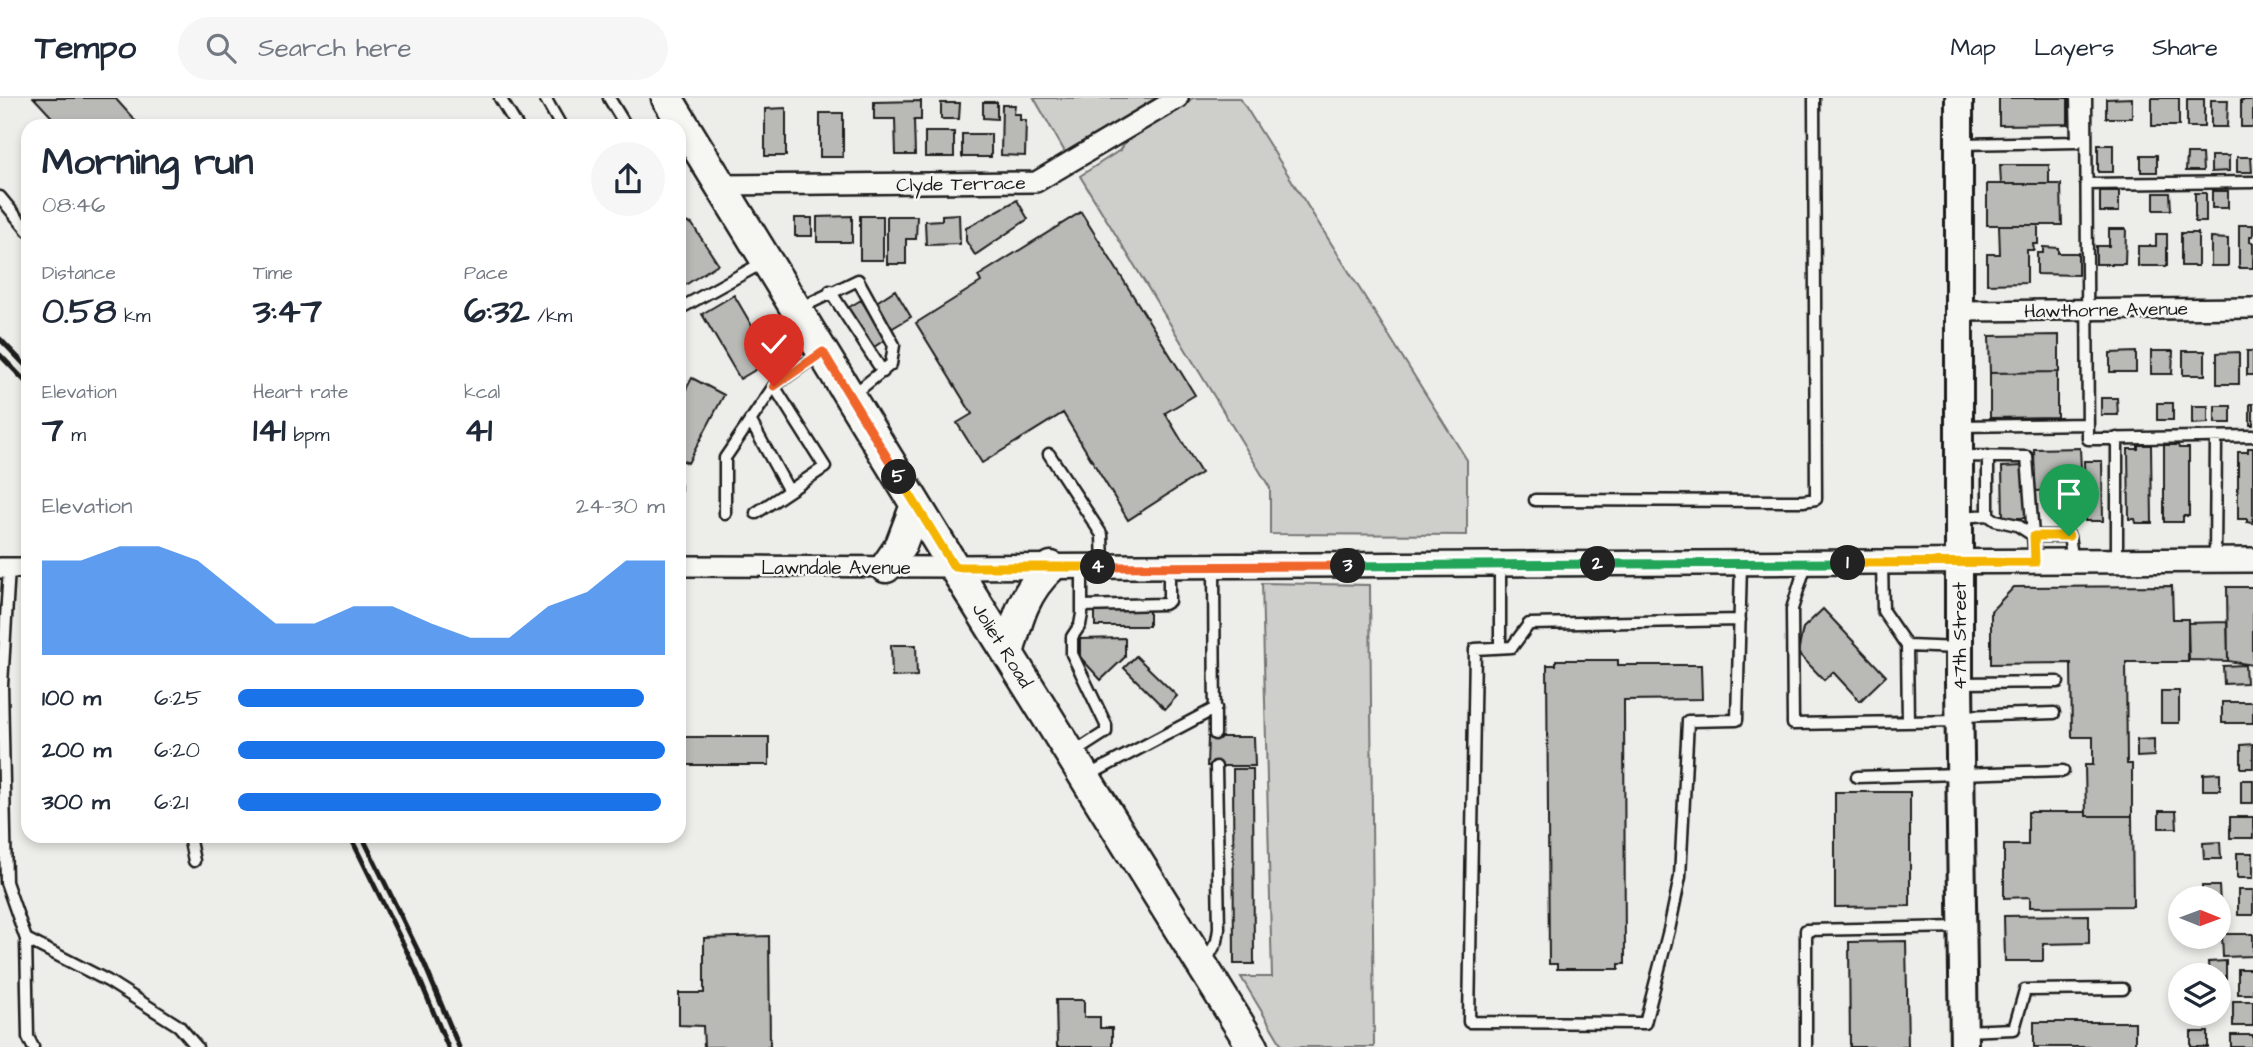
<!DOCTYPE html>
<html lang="en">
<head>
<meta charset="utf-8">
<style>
  :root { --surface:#fff; --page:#f6f6f7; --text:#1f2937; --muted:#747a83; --line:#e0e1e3; --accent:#1a73e8 }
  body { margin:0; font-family:"Architects Daughter",sans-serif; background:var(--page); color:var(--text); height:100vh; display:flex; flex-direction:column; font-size:26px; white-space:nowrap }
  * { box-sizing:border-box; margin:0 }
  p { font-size:23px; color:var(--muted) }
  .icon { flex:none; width:38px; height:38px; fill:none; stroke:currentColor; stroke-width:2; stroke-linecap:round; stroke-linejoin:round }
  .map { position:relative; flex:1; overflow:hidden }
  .panel { position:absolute; left:21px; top:21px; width:665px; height:724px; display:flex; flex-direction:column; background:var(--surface); border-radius:21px; box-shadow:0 4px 10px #0003 }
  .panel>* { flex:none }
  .needle { width:46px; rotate:91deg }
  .buttons { position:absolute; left:2168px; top:788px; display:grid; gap:14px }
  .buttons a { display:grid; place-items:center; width:63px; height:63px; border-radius:50%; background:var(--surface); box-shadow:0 4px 10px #0003; font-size:35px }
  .pin { position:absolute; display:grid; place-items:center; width:60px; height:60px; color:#fff; margin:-72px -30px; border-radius:50% 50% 50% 0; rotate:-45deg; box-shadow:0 0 7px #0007 }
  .pin .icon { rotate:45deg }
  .km { position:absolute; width:35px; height:35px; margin:-18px; border-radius:50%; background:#222; color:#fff; font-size:19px; line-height:35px; text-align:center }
  .round { display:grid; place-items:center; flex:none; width:74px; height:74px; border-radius:37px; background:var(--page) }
  .head { display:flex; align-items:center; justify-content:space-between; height:119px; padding:0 21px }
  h1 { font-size:38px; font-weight:700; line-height:52px }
  .metrics { display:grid; grid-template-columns:repeat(3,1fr); gap:10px; height:119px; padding:7px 21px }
  .metrics div { display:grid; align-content:center }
  .metrics b { font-size:35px; font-weight:700 }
  .metrics small { font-size:19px; font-weight:400 }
  .metrics p { font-size:19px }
  .chart { height:196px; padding:14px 21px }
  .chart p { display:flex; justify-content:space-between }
  .chart svg { width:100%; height:126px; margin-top:7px; fill:var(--accent); opacity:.7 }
  ul { padding:0 21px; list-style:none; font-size:23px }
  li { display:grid; grid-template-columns:112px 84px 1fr; align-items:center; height:52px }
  li i { height:18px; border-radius:9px; background:var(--accent) }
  header { display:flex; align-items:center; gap:42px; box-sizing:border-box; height:98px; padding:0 35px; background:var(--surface); border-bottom:2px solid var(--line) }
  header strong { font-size:33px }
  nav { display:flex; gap:38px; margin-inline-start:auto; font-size:24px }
  .search { width:490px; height:63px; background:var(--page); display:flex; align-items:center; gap:18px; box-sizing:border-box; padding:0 24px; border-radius:38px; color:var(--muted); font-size:26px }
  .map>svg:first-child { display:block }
  .green { fill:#cececb; stroke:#757574; stroke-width:2 }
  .building { fill:#b9b9b6; stroke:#1c1c1c; stroke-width:2 }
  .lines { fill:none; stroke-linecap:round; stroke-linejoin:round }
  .service-casing { stroke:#1c1c1c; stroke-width:15 }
  .minor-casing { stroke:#1c1c1c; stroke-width:24 }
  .tertiary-casing { stroke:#1c1c1c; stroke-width:28 }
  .secondary-casing { stroke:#1c1c1c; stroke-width:32 }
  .primary-casing { stroke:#1c1c1c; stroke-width:35 }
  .service { stroke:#f6f6f2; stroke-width:10 }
  .minor { stroke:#f6f6f2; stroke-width:19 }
  .tertiary { stroke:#f6f6f2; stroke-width:23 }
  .secondary { stroke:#f6f6f2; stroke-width:26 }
  .primary { stroke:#f6f6f2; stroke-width:30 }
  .rail { stroke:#1c1c1c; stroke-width:5 }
  .split-1-casing { stroke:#fff; stroke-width:14 }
  .split-2-casing { stroke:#fff; stroke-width:14 }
  .split-3-casing { stroke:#fff; stroke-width:14 }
  .split-4-casing { stroke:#fff; stroke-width:14 }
  .split-5-casing { stroke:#fff; stroke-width:14 }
  .split-6-casing { stroke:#fff; stroke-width:14 }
  .split-1 { stroke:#f5b400; stroke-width:9 }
  .split-2 { stroke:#22a559; stroke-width:9 }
  .split-3 { stroke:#22a559; stroke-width:9 }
  .split-4 { stroke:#f0652b; stroke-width:9 }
  .split-5 { stroke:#f5b400; stroke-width:9 }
  .split-6 { stroke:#f0652b; stroke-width:9 }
  .labels { text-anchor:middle; stroke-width:5; stroke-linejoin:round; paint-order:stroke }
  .street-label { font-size:19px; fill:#1c1c1c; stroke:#f6f6f2 }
</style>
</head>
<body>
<header>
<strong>Tempo</strong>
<div class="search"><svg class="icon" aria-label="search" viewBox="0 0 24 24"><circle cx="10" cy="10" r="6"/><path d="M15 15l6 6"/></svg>Search here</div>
<nav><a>Map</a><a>Layers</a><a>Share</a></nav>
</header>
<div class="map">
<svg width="2253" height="949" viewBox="0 0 2253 949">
  <rect width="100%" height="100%" fill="#edede9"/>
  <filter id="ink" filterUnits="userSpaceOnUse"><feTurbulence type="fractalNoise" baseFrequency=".0143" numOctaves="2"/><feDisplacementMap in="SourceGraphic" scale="14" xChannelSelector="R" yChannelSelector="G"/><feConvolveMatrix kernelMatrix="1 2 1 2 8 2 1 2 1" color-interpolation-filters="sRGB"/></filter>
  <g filter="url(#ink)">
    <path class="green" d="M1034,0H1156L1065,54Z
      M1193,0H1240L1467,362V437L1270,436V390L1080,78L1120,52L1124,44Z
      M1262,485L1370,487L1374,949H1283L1241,879H1272Z"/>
    <path class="building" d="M34,0H115L140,28H60Z
      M1999,0H2068V26L1999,27Z
      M2132,0V20H2106V1Z
      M2152,0H2179V28H2152Z
      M2187,1H2204V29H2187Z
      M2211,2H2228L2227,29H2211Z
      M2241,2H2253V29H2241Z
      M921,3V22H914L915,57H896L895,21H874V4Z
      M983,4H997V21L983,20Z
      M941,5H960L959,21H941Z
      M1002,7H1015L1014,16H1020V22H1026L1025,58L1001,57Z
      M786,10V58H765V11Z
      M820,15H843V59H820Z
      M925,34H954V59H925Z
      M962,36H991V59H962Z
      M2098,47H2113V74H2098Z
      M2187,56H2202L2203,73H2186Z
      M2141,57H2157V74H2141Z
      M2211,58H2229V73L2211,74Z
      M2237,59H2251L2252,74H2237Z
      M2000,67H2049V86H2001Z
      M1987,86H2061L2062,127H1987Z
      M2100,93H2119V114H2100Z
      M2212,93H2228V110H2212Z
      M2154,95H2170L2171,112H2154Z
      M2195,95H2206V124H2195Z
      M1017,102L1028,121L975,157L966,143V130Z
      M1081,114L1195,297L1165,315L1201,375L1128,422L1063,315L982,365L957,325L972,316L916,225L981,184L978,178Z
      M959,116L960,146L926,147L925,123L942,122V117Z
      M852,118V144H817V119Z
      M860,118H883V162H860Z
      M887,118H917L916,141H906V166H887Z
      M795,120H812V138H795Z
      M679,122L692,126L718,166L679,191Z
      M1999,127H2038V146H2033L2034,152H2027V185L1987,186V156H2000Z
      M2239,127H2253V138H2250V144H2253V170H2239Z
      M2109,131H2126L2125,166H2096V148H2109Z
      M2181,135H2198V168H2181Z
      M2156,136H2167V168H2138V148H2156Z
      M2211,140L2228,141V168H2211Z
      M2043,149L2058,150V155H2078V177L2037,176V155H2043Z
      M895,192L911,219L891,231L875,205Z
      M734,197L772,262L740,281L702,216Z
      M861,202L886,241L871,251L846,211Z
      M2059,237V274L1990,275L1989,238Z
      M2151,253H2173L2172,276H2151Z
      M2183,253H2205V277H2183Z
      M2247,253H2253V277H2247Z
      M2136,254V274H2110V255Z
      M2239,254V286H2217V255Z
      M2057,274V319L1990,320V275Z
      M692,280L724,297L688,365L679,361V304Z
      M2101,300H2117L2118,317H2101Z
      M2157,305H2173V322H2157Z
      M2250,306H2253V327H2250Z
      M2192,308H2208V325L2192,326Z
      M2215,308H2231V325H2215Z
      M2138,347H2151L2152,425H2136L2135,421H2129L2128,351H2138Z
      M2164,347H2178L2179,350H2189V418H2183V424H2164Z
      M2080,350L2082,391L2035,393L2034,351Z
      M2248,350H2253V425L2247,424V421H2238V354H2248Z
      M2084,363H2102L2103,423H2085Z
      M2023,368L2026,420H2003L2002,369Z
      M679,387H681V426H679Z
      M2172,488L2173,521H2188V564H2126L2127,666H2132V718H2086L2085,667H2093V639H2072L2071,565L1991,566V513L2014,489Z
      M2227,489H2253V567L2228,563Z
      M1823,511L1886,578L1860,603L1833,574L1824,582L1798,555L1803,530Z
      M1095,512H1149V528H1095Z
      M2227,524L2228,563L2189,562L2188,525Z
      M1125,540V559L1101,582L1080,559V541Z
      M891,547H916L917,578L892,579Z
      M1136,558L1177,598L1165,611L1124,570Z
      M1556,562H1618V567H1701L1702,601L1624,602L1625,866H1619V871H1557V866H1549L1547,567H1556Z
      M2245,567L2246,585L2224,586L2223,568Z
      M2161,593H2179V625H2161Z
      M2222,604H2253V625H2222Z
      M680,639H769V667H680Z
      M1208,639H1254L1255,668H1207Z
      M2154,641V658L2137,659V642Z
      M2253,646V670H2241V647Z
      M1233,671H1253L1254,866H1234Z
      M2220,675V692H2203V676Z
      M2241,682H2253V705H2241Z
      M1835,694H1910V808L1835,809Z
      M2159,713H2176L2177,730H2159Z
      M2028,714H2086V718H2132L2133,808L2030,809V799L2004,800V747H2028Z
      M2230,719H2253V740H2230Z
      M2220,744L2221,761H2204L2203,745Z
      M2237,755H2253V780H2237Z
      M2202,788H2219L2220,805L2219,800H2202Z
      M2238,792H2253V817H2238Z
      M2089,817V845L2043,846V863H2005L2004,818Z
      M2180,826V838H2197V842L2180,843Z
      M2222,836H2253V858L2223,859Z
      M769,838L770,949H704L703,928L679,927V895H704V840Z
      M1906,843L1908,949H1850L1849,844Z
      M2226,863V880H2219V877H2209L2208,864Z
      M2238,871H2253V896H2238Z
      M1056,902H1084V919H1100V930H1112V949H1057Z
      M2233,903H2253V928H2233Z
      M2198,915H2215L2216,920H2199Z
      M2034,924H2135V949H2034Z
      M2191,934H2208V949H2191Z
      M2231,937H2253V949H2231Z"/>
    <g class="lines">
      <g class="service-casing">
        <path id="service" d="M500,0L517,28
          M545,0L561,28
          M609,0L626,28
          M2086,0L2088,341L2253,338
          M1959,46L2077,44L2076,0
          M2086,86L2253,84
          M0,99L28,133
          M830,193L883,274
          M679,211L764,164
          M798,211L858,182L894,247L891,266L854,296
          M750,322L789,393L825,369L774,288
          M1960,328L2088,326
          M2117,340V463
          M1049,356L1102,437L1103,468
          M1959,358L2027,359L2035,464
          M1535,402L1803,403L1816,401L1814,0
          M756,415L789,393
          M725,416V360L774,288L819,256
          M1988,417L1995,422L2017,427L2034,438H2069L2073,463
          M1961,419L1988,417V358
          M2215,462L2216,339
          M1882,465L1883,513L1907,548L1908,624
          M1806,466L1792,511L1793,626L1959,623
          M1214,469L1215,636
          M9,470L2,587L6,784L26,841L108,883L179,928L197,949
          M1082,508L1164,506L1169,503V469
          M1740,522L1529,526L1512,549L1475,551L1469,924L1645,925L1669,832L1680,779L1688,623L1737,622L1741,466
          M1907,548L1959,550
          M1500,550V467
          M1959,585L2058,584
          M1960,618L2054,615
          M1075,654L1106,634V627L1072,556V539L1080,527L1082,516V469
          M1089,677L1216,610
          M1857,679L2063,673
          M189,738L194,763
          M26,841L28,939L33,949
          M1205,865L1217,843L1219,831L1216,669
          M1964,933L2014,931L2025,892L2123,891
          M1806,949V832L1962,829"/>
      </g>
      <g class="minor-casing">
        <path id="minor" d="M722,87L1036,84L1178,0
          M1959,213L2253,210
          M679,468L954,469
          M0,470H28"/>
      </g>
      <g class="tertiary-casing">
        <path id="tertiary" d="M954,469L2253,462"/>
      </g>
      <g class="secondary-casing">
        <path id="secondary" d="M1959,0V585L1964,949"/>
      </g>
      <g class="primary-casing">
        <path id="primary" d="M667,0L954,469L1253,949
          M886,469L901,447L916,407
          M1008,556C1017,522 1024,493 1051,469"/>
      </g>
      <use href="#service" class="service"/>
      <use href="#minor" class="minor"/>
      <use href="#tertiary" class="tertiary"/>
      <use href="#secondary" class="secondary"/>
      <use href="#primary" class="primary"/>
      <path class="rail" d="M0,241L28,270
        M0,257L28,286
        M350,738L415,870L448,949
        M362,738L424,865L459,949"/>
    </g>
  </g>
  <g class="lines" filter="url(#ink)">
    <g class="split-1-casing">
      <path id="split-1" d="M1848,465L2035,464L2034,438H2069"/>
    </g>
    <g class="split-2-casing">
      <path id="split-2" d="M1598,466L1848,465"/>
    </g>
    <g class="split-3-casing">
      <path id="split-3" d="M1348,468L1598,466"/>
    </g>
    <g class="split-4-casing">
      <path id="split-4" d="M1098,469L1348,468"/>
    </g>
    <g class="split-5-casing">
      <path id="split-5" d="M899,379L954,469H1098"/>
    </g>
    <g class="split-6-casing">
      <path id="split-6" d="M774,288L823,254L899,379"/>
    </g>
    <use href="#split-1" class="split-1"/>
    <use href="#split-2" class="split-2"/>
    <use href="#split-3" class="split-3"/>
    <use href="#split-4" class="split-4"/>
    <use href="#split-5" class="split-5"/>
    <use href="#split-6" class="split-6"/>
  </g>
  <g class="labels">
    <g class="street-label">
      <text transform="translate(961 85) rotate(-1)" y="7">Clyde Terrace</text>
      <text transform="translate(2106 211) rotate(-1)" y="7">Hawthorne Avenue</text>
      <text x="836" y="476">Lawndale Avenue</text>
      <text transform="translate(1959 538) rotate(-90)" y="7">47th Street</text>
      <text transform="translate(1003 547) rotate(58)" y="7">Joliet Road</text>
    </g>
  </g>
</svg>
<div class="buttons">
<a><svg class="needle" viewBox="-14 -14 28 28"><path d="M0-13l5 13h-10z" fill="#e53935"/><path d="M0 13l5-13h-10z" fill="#747a83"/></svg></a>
<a><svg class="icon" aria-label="layers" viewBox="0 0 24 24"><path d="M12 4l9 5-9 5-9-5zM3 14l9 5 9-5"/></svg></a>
</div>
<div class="pin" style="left:2069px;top:438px;background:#1e9e55"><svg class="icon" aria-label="arrive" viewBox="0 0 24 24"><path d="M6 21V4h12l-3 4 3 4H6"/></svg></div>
<div class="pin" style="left:774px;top:288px;background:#d93025"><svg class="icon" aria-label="check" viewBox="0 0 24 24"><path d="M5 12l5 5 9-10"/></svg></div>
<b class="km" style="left:1848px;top:465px">1</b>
<b class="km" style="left:1598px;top:466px">2</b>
<b class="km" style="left:1348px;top:468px">3</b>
<b class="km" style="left:1098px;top:469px">4</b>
<b class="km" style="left:899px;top:379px">5</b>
<section class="panel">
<div class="head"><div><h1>Morning run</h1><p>08:46</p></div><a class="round"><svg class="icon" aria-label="share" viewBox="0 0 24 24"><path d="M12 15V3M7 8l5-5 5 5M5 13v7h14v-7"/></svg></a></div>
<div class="metrics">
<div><p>Distance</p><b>0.58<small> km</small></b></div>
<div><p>Time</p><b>3:47</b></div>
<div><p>Pace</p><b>6:32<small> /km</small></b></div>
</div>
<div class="metrics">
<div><p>Elevation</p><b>7<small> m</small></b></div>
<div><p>Heart rate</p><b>141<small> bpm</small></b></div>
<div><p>kcal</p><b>41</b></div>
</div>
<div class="chart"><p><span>Elevation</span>24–30 m</p>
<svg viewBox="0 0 160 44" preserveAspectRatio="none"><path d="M0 44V11L10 11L20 6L30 6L40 11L50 22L60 33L70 33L80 27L90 27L100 33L110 38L120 38L130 27L140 22L150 11L160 11V44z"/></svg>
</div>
<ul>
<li><b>100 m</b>6:25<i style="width:95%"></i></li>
<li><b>200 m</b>6:20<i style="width:100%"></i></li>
<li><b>300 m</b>6:21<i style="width:99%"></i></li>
</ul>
</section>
</div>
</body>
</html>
